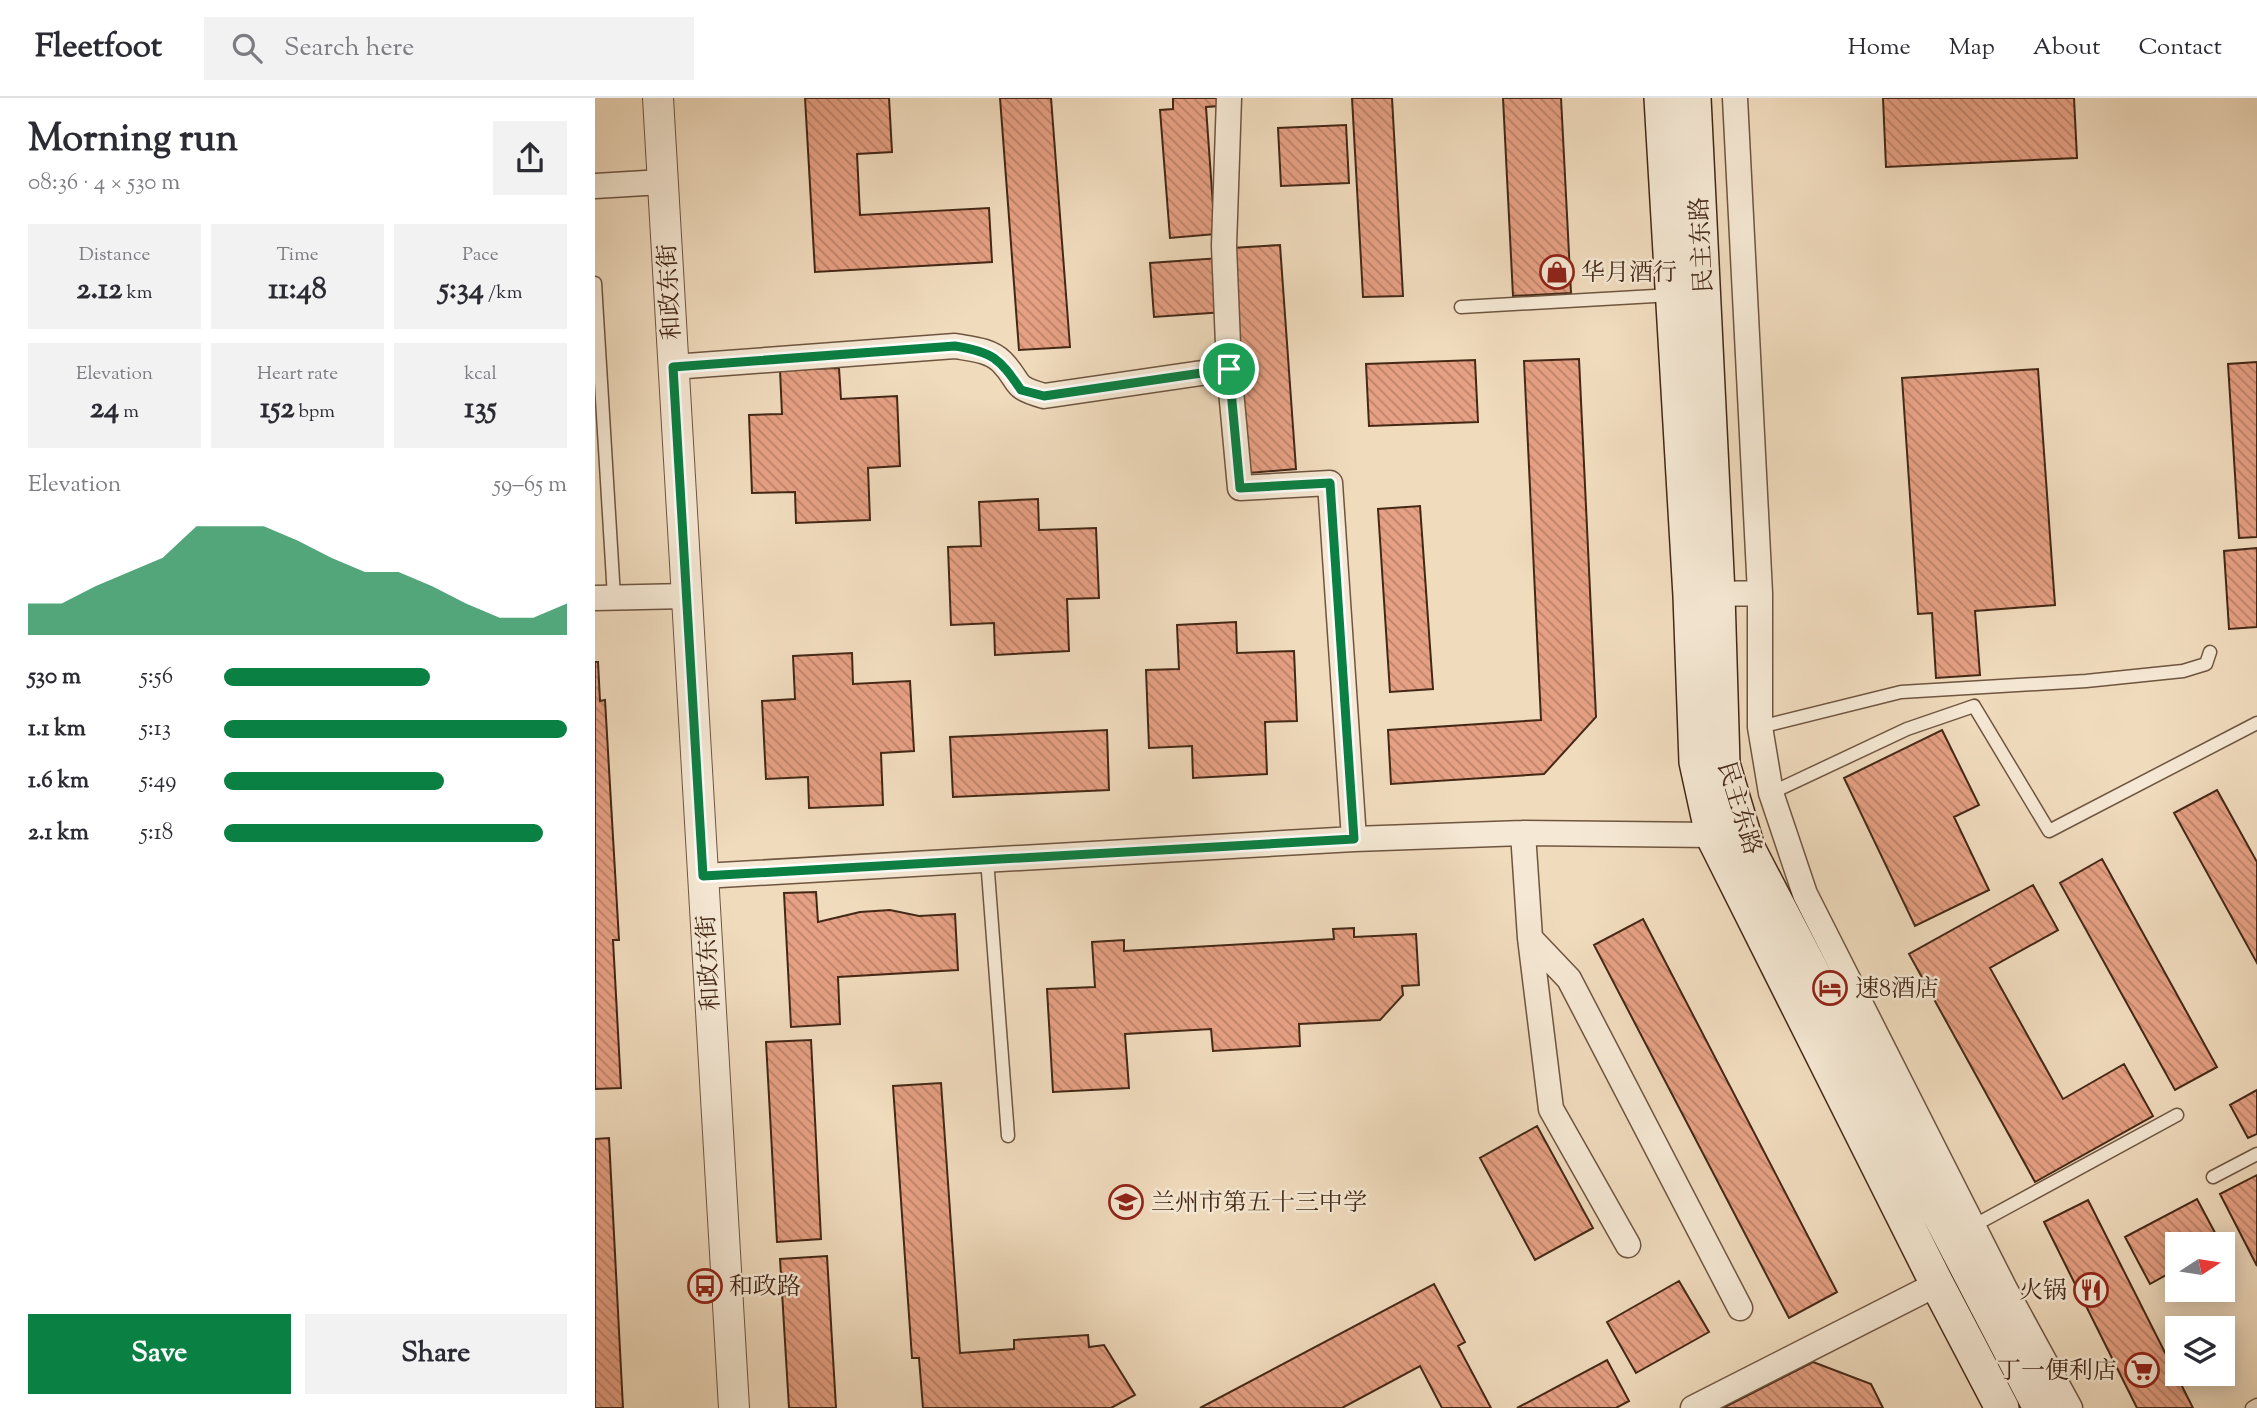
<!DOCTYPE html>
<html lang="en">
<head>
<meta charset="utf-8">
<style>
  :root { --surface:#fff; --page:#f2f2f3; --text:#2b2b33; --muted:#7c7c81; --line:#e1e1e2; --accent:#0b8043 }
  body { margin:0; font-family:"Sorts Mill Goudy","Noto Serif SC",serif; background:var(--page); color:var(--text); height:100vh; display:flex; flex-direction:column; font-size:26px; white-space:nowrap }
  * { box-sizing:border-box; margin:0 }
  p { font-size:23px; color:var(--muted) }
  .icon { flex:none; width:38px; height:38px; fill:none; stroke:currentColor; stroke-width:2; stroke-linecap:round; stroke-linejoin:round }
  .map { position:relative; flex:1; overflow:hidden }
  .side { display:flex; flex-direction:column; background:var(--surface); width:595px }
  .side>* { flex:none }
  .needle { width:46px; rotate:78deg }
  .buttons { position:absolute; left:1570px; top:1134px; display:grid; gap:14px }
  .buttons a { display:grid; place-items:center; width:70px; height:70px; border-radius:0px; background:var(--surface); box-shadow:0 4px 18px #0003; font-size:35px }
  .pin { position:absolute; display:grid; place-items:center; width:60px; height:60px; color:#fff; margin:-30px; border:4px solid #fff; border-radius:50%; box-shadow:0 2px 7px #0007 }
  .round { display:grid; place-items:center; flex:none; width:74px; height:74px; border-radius:0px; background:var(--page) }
  .overview { display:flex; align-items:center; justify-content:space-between; height:119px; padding:0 28px }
  h1 { font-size:38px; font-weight:800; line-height:52px }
  .figures { display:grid; grid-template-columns:repeat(3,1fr); gap:10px; height:119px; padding:7px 28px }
  .figures div { display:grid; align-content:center; border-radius:0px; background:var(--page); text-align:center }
  .figures b { font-size:30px; font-weight:800 }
  .figures small { font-size:19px; font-weight:400 }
  .figures p { font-size:19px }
  .chart { height:196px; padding:14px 28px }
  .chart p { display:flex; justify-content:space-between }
  .chart svg { width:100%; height:126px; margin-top:7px; fill:var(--accent); opacity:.7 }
  .button { display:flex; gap:14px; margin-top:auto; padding:14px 28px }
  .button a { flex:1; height:80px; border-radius:0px; background:var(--accent); color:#fff; font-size:28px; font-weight:800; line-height:80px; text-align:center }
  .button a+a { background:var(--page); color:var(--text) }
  ul { padding:0 28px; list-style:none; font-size:23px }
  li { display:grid; grid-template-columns:112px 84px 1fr; align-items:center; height:52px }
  li i { height:18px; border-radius:9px; background:var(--accent) }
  header { display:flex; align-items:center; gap:42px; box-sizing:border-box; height:98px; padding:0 35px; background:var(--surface); border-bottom:2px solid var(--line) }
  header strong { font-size:33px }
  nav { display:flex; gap:38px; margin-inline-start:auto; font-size:24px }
  .search { width:490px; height:63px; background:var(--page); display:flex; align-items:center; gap:18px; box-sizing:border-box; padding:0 24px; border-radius:0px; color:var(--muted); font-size:26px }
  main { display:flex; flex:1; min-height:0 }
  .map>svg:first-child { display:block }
  .building { fill:url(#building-back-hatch); stroke:#442816; stroke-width:2 }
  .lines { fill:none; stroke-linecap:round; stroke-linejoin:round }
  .service-casing { stroke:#6f5540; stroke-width:15 }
  .minor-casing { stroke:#6f5540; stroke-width:27 }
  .tertiary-casing { stroke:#6f5540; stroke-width:32 }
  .secondary-casing { stroke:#442816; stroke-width:36 }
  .service { stroke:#f5e8d4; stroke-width:12 }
  .minor { stroke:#f5e8d4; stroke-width:24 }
  .tertiary { stroke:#f5e8d4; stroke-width:30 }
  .secondary { stroke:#f5e8d4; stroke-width:33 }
  .route-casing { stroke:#fff; stroke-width:14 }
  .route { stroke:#0b8043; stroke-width:9 }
  .labels { text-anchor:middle; stroke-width:5; stroke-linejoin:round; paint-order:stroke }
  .street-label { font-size:24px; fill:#442816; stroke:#f5e8d4 }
  .poi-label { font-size:24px; fill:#442816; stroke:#f5e8d4; text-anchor:start }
</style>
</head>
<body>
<header>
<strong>Fleetfoot</strong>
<div class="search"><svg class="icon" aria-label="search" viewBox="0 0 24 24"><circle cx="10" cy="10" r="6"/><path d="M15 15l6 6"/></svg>Search here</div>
<nav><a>Home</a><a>Map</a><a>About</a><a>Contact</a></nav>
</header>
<main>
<section class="side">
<div class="overview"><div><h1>Morning run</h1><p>08:36 · 4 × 530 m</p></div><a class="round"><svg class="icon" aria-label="share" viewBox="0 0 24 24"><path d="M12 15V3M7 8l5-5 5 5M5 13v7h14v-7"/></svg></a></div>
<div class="figures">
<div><p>Distance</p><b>2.12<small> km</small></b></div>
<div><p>Time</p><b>11:48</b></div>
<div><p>Pace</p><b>5:34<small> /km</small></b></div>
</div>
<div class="figures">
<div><p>Elevation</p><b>24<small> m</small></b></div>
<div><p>Heart rate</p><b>152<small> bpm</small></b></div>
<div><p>kcal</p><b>135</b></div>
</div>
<div class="chart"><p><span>Elevation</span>59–65 m</p>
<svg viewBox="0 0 160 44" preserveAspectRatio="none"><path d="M0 44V33L10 33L20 27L30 22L40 17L50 6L60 6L70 6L80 11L90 17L100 22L110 22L120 27L130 33L140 38L150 38L160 33V44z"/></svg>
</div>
<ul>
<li><b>530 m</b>5:56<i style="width:60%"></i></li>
<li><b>1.1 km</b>5:13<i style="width:100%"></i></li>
<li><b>1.6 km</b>5:49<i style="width:64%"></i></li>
<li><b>2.1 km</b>5:18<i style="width:93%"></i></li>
</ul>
<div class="button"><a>Save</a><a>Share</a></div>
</section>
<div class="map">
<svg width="1662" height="1310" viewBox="0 0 1662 1310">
  <defs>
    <pattern id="building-back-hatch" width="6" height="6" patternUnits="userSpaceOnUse" patternTransform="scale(1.75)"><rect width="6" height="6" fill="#e6a083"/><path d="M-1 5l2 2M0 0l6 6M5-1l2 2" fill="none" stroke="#bc826a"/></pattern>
  </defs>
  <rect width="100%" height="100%" fill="#f0dbbd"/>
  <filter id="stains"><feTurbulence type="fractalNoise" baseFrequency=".00286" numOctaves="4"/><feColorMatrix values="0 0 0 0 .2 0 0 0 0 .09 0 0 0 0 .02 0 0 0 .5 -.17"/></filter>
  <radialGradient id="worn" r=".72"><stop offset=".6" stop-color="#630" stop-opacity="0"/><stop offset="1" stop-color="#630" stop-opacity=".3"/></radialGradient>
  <path class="building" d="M210,0H294L297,54L262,56L265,117L394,110L397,164L220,174Z
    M405,0H456L475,249L424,252Z
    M578,0H623L624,8L611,9L620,136L575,140L565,12L578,11Z
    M757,0H797L808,198L768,199Z
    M908,0H966L976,195L918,198Z
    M1288,0H1479L1482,60L1291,69Z
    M751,27L754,85L686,88L683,30Z
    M685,147L701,371L654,375L637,150Z
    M625,160L629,214L559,219L555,165Z
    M984,261L1001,619L949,676L796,686L793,632L946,622L929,263Z
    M880,262L883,324L774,328L771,266Z
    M1662,264V439L1644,440L1633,266Z
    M244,270L246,301L302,298L305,368L273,370L275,422L201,425L200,394L157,395L154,317L187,316L185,272Z
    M1443,271L1460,507L1380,513L1385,577L1341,580L1337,515L1323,516L1307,280Z
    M443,401L444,432L501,430L504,500L472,501L474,553L400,557L399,525L356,527L353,449L386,448L384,404Z
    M825,408L838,591L795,594L783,411Z
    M1662,450V529L1634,531L1629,453Z
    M641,524L642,555L699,553L702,623L670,624L672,676L598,680L597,648L554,650L551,572L584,571L582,527Z
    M257,555L258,586L315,583L319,653L286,655L288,707L214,710L213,679L171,681L167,603L200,601L198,558Z
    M0,564H3L5,603L10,602L24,842H18L26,990L0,991Z
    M512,632L514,692L358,699L355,639Z
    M1347,632L1384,707L1359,719L1394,792L1320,828L1249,680Z
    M1622,692L1662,764V865L1579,715Z
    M1507,761L1622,969L1580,992L1465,785Z
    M1438,787L1463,832L1395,870L1468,1001L1529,966L1558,1018L1440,1084L1314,856Z
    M221,794L223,824L265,814L295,812L324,818L360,816L363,872L243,879L245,926L196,929L189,795Z
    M1048,821L1242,1194L1194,1220L999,847Z
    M759,830V839L821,836L824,887L807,888L808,897L785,922L704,926L705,948L618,953L616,931L530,936L534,990L458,994L452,891L500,889L497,844L529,842V853L739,841L738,831Z
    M216,942L226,1141L182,1144L171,944Z
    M346,985L365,1255L419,1251V1242L493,1237L494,1249L509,1247L540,1297L516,1310H328L324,1260H317L298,988Z
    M1662,992V1036L1653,1040L1635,1007Z
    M942,1028L998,1130L940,1162L885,1060Z
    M14,1040L28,1310H0V1041Z
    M1662,1077V1168L1625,1096Z
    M1602,1101L1626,1146H1582V1171L1555,1186L1530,1139Z
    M1493,1102L1598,1310H1542L1449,1124Z
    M232,1158L241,1310H194L185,1161Z
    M1084,1183L1114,1234L1041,1275L1012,1224Z
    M839,1186L870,1244L863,1248L896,1310H847L825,1268L747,1310H605Z
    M1012,1262L1034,1303L1021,1310H922Z
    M1218,1264L1276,1286L1288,1310H1128Z"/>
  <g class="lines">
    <g class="service-casing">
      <path id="service" d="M0,185L19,499
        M866,209L1077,197
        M1165,629L1306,594L1491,583L1588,573L1611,566L1615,554
        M1176,695L1312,631L1379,608L1454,733L1662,625
        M392,761L413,1038
        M1618,1079L1662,1056
        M1378,1128L1582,1017
        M1657,1310L1662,1307"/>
    </g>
    <g class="minor-casing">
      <path id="minor" d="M634,0L629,148L634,271L645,390L735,385L759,741
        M1140,0L1165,495V629L1176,695L1210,796L1410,1191L1475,1310
        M0,88L67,84
        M78,269L360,248C377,251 395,252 407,264C428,286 415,288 449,298L634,271
        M1123,496L1165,495
        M0,500L92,498
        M928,735L935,840L956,1011L1033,1147
        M108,778L759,741L928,735L1117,737
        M935,840L974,881L1145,1210
        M1098,1310L1342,1186"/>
    </g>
    <g class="tertiary-casing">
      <path id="tertiary" d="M63,0L139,1310"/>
    </g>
    <g class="secondary-casing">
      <path id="secondary" d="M1066,0L1095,498L1101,664L1117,737L1342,1186L1407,1310
        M1099,0L1123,496L1128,666L1153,750L1445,1310"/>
    </g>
    <use href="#service" class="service"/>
    <use href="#minor" class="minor"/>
    <use href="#tertiary" class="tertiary"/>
    <use href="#secondary" class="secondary"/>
  </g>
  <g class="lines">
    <g class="route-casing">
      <path id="route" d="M360,248C398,254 404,260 426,292L449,298L634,271L645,390L735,385L759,741L108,778L78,269Z"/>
    </g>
    <use href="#route" class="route"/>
  </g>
  <defs>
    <g id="shop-ring" transform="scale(1.75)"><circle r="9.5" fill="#f5e8d4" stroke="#8f2418" stroke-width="1.5"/><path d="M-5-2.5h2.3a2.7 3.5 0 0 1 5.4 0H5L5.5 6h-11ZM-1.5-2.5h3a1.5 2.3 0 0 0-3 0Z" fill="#8f2418"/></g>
    <g id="hotel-ring" transform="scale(1.75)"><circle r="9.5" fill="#f5e8d4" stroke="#8f2418" stroke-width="1.5"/><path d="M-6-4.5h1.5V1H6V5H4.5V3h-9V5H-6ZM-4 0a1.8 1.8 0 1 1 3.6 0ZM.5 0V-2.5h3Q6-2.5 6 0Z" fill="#8f2418"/></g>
    <g id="school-ring" transform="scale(1.75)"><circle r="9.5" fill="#f5e8d4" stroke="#8f2418" stroke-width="1.5"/><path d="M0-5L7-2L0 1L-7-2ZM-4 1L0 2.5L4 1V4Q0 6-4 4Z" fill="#8f2418"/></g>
    <g id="bus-ring" transform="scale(1.75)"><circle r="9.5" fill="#f5e8d4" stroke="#8f2418" stroke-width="1.5"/><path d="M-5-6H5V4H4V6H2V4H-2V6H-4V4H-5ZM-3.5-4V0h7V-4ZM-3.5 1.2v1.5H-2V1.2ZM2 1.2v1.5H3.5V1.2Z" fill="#8f2418"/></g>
    <g id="restaurant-ring" transform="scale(1.75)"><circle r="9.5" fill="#f5e8d4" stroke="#8f2418" stroke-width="1.5"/><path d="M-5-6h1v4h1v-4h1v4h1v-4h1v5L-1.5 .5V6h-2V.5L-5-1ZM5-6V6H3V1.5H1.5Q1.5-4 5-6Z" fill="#8f2418"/></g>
    <g id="supermarket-ring" transform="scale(1.75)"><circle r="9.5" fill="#f5e8d4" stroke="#8f2418" stroke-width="1.5"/><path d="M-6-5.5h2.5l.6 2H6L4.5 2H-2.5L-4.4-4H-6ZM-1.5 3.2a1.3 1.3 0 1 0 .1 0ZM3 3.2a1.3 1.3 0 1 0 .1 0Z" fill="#8f2418"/></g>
  </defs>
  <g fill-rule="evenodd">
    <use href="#shop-ring" x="962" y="174"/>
    <use href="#hotel-ring" x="1235" y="890"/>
    <use href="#school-ring" x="531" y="1104"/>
    <use href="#bus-ring" x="110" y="1188"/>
    <use href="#restaurant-ring" x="1496" y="1192"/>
    <use href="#supermarket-ring" x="1547" y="1272"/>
  </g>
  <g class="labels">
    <g class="street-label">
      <text transform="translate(1106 147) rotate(-93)" y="8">民主东路</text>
      <text transform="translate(74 194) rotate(-93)" y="8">和政东街</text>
      <text transform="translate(1145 710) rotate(73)" y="8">民主东路</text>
      <text transform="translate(113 865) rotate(-93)" y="8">和政东街</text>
    </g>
    <g class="poi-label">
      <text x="986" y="182">华月酒行</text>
      <text x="1260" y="898">速8酒店</text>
      <text x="556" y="1112">兰州市第五十三中学</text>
      <text x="134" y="1196">和政路</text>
      <text x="1472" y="1200" text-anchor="end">火锅</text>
      <text x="1522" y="1280" text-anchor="end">丁一便利店</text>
    </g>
  </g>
  <rect width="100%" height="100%" filter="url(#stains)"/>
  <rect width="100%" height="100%" fill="url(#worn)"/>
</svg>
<div class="buttons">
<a><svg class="needle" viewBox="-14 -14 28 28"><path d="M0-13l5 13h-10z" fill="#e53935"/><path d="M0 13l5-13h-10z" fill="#7c7c81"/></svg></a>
<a><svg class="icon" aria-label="layers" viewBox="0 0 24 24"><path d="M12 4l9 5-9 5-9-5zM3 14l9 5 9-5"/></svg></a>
</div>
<div class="pin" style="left:634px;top:271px;background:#1e9e55"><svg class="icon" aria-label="arrive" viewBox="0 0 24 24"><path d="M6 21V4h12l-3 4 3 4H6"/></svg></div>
</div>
</main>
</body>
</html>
